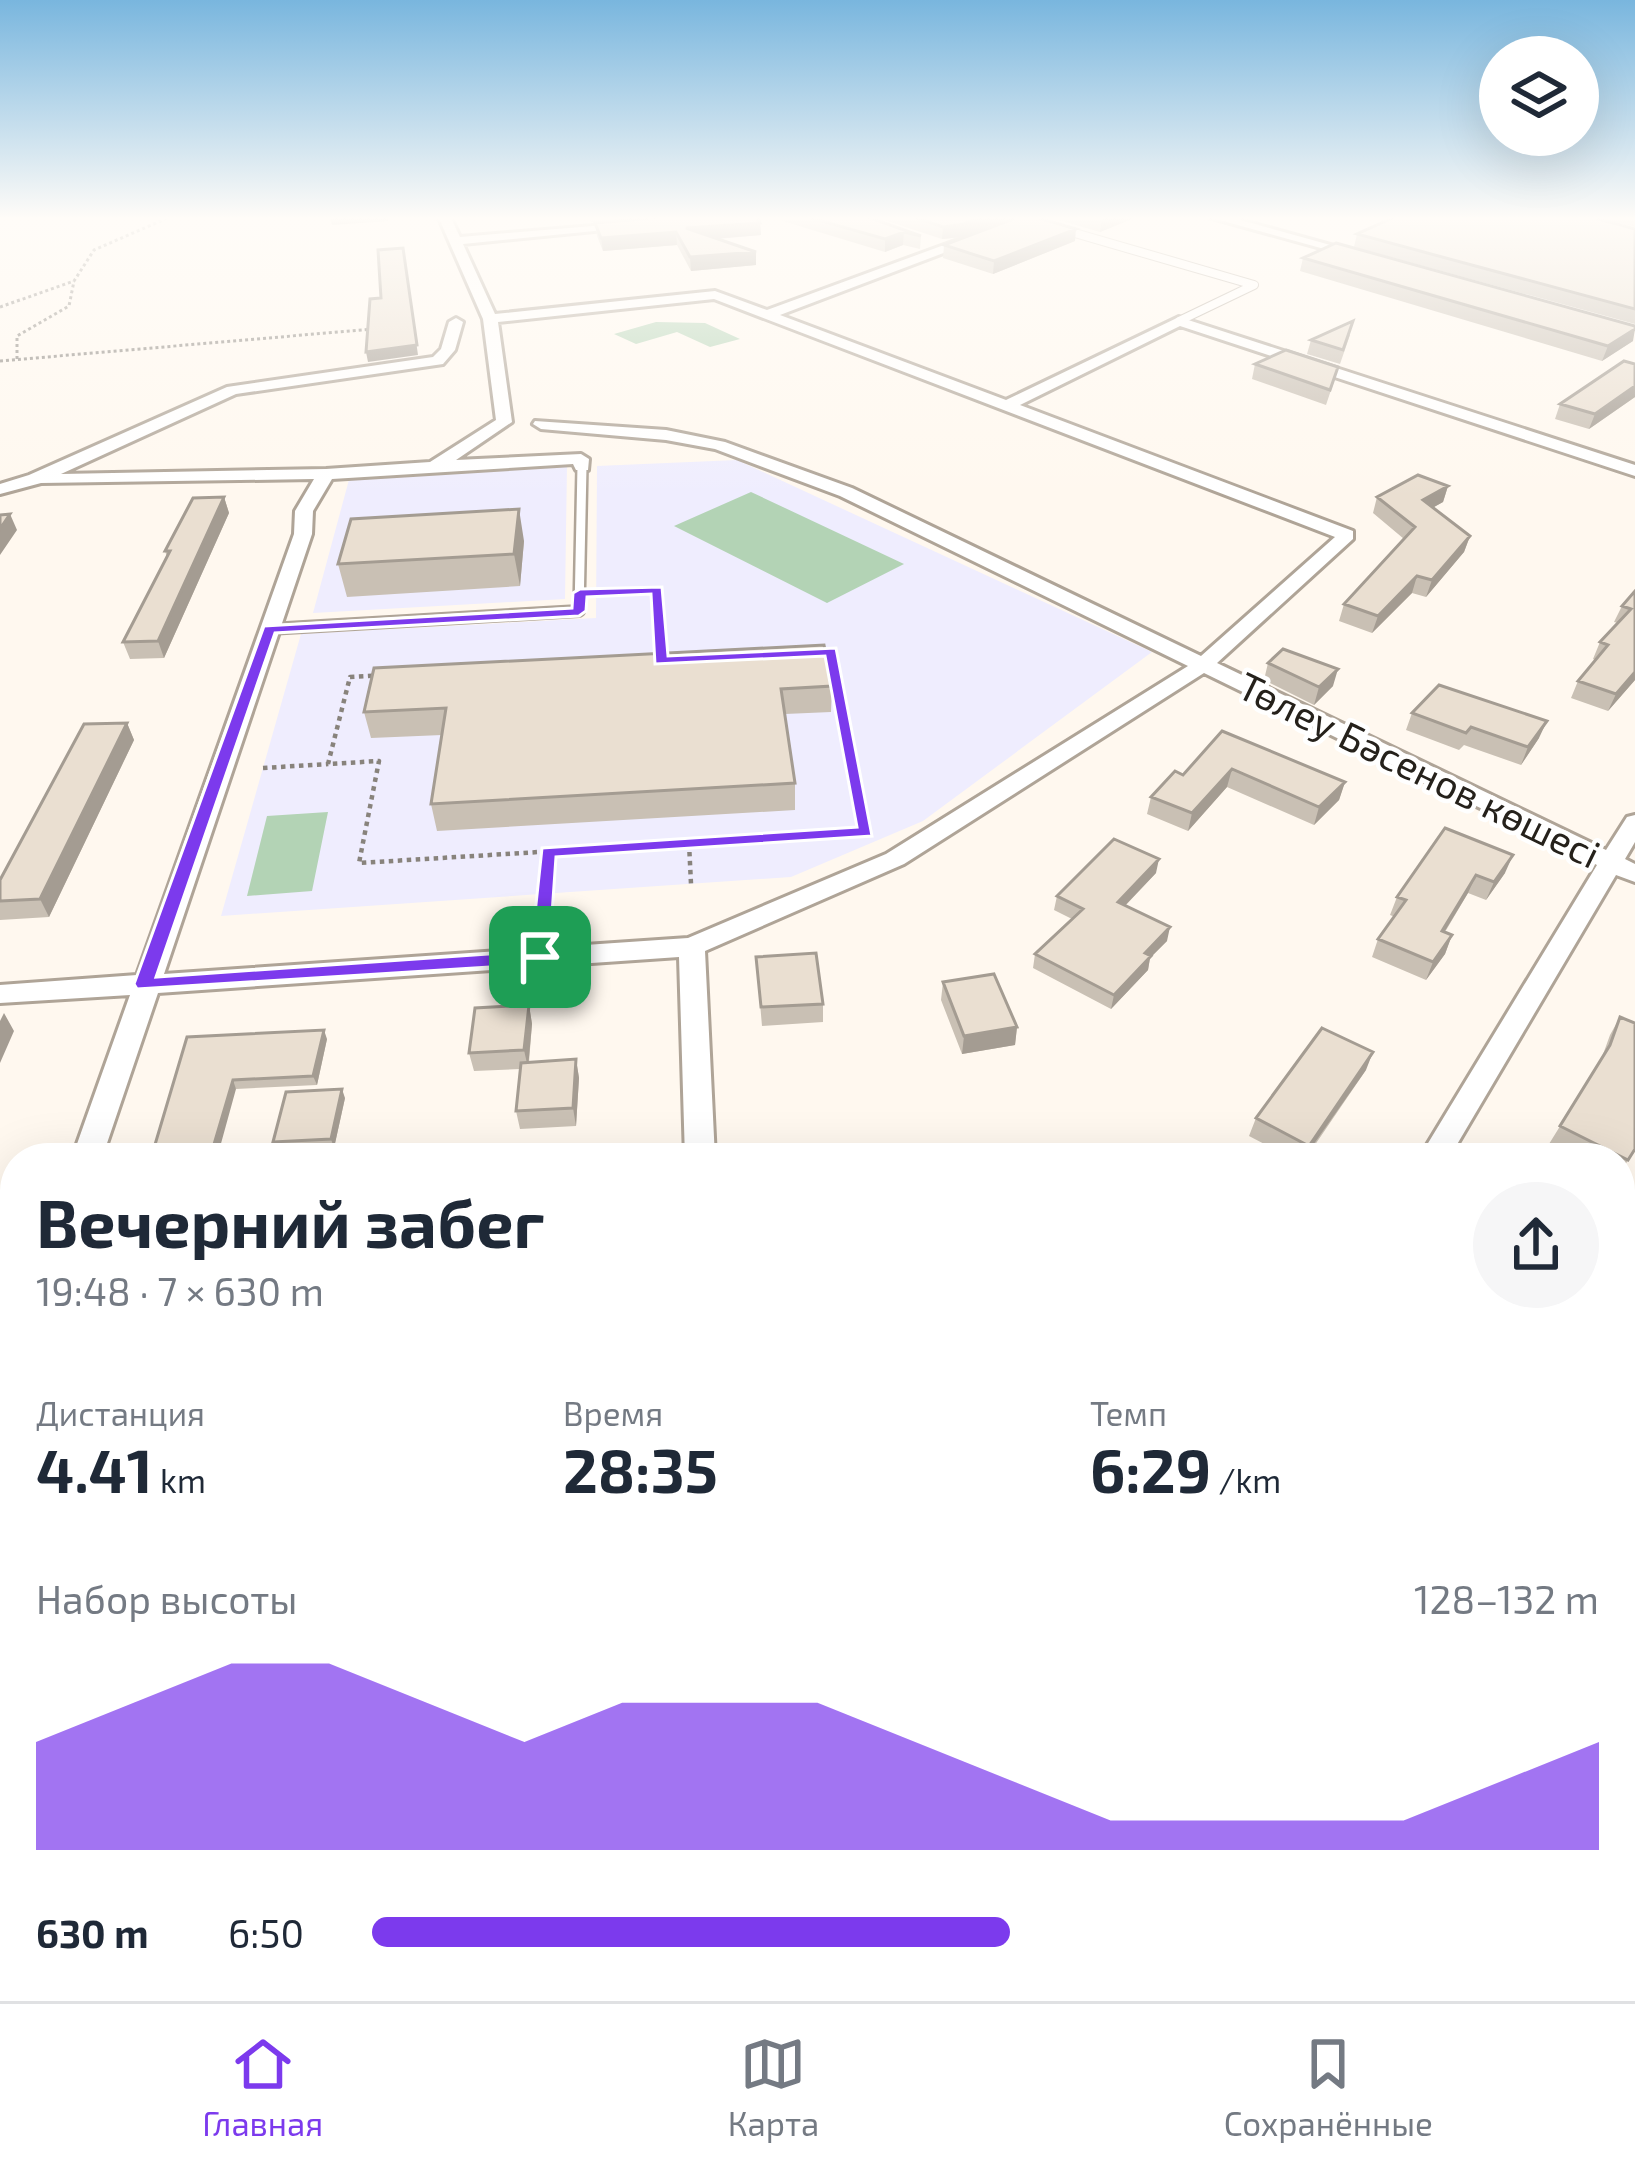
<!DOCTYPE html>
<html lang="ru">
<head>
<meta charset="utf-8">
<style>
  :root { --surface:#fff; --page:#f6f6f7; --text:#1f2937; --muted:#747a83; --line:#e0e1e3; --accent:#7c3aed }
  body { margin:0; font-family:"Exo 2",sans-serif; background:var(--page); color:var(--text); height:100vh; display:flex; flex-direction:column; font-size:45px; white-space:nowrap }
  * { box-sizing:border-box; margin:0 }
  p { font-size:39px; color:var(--muted) }
  .icon { flex:none; width:66px; height:66px; fill:none; stroke:currentColor; stroke-width:2; stroke-linecap:round; stroke-linejoin:round }
  .map { position:relative; flex:1; overflow:hidden }
  .panel { position:absolute; left:0px; top:1143px; width:1635px; height:858px; display:flex; flex-direction:column; background:var(--surface); border-radius:48px 48px 0 0; box-shadow:0 12px 48px #0002 }
  .panel>* { flex:none }
  .controls { position:absolute; left:1479px; top:36px; display:grid; gap:24px }
  .controls a { display:grid; place-items:center; width:120px; height:120px; border-radius:50%; background:var(--surface); box-shadow:0 12px 48px #0002; font-size:60px }
  .pin { position:absolute; display:grid; place-items:center; width:102px; height:102px; color:#fff; margin:-51px; border-radius:24px; box-shadow:0 6px 18px #0006 }
  .round { display:grid; place-items:center; flex:none; width:126px; height:126px; border-radius:63px; background:var(--page) }
  .summary { display:flex; align-items:center; justify-content:space-between; height:204px; padding:0 36px }
  h1 { font-size:66px; font-weight:700; line-height:90px }
  .figures { display:grid; grid-template-columns:repeat(3,1fr); gap:18px; height:204px; padding:12px 36px }
  .figures div { display:grid; align-content:center }
  .figures b { font-size:60px; font-weight:700 }
  .figures small { font-size:33px; font-weight:400 }
  .figures p { font-size:33px }
  .chart { height:336px; padding:24px 36px }
  .chart p { display:flex; justify-content:space-between }
  .chart svg { width:100%; height:216px; margin-top:12px; fill:var(--accent); opacity:.7 }
  ul { padding:0 36px; list-style:none; font-size:39px }
  li { display:grid; grid-template-columns:192px 144px 1fr; align-items:center; height:90px }
  li i { height:30px; border-radius:15px; background:var(--accent) }
  .menu { display:flex; justify-content:space-around; align-items:center; height:168px; border-top:3px solid var(--line); background:var(--surface); font-size:33px; color:var(--muted) }
  .menu a { display:grid; justify-items:center; gap:6px }
  .menu .on { color:var(--accent) }
  .map>svg:first-child { display:block }
  .education { fill:#efedfe }
  .green { fill:#b3d3b5 }
  .lines { fill:none; stroke-linecap:round; stroke-linejoin:round }
  .lane-far1-casing { stroke:#afa497; stroke-width:10 }
  .lane-casing { stroke:#afa497; stroke-width:14 }
  .street-casing { stroke:#afa497; stroke-width:6 }
  .path-far1 { stroke:#88837c; stroke-width:3; stroke-dasharray:3 3; stroke-linecap:butt }
  .path { stroke:#88837c; stroke-width:4.5; stroke-dasharray:4.5 4.5; stroke-linecap:butt }
  .lane-far1 { stroke:#fff; stroke-width:8 }
  .lane { stroke:#fff; stroke-width:9 }
  .street { fill:#fff; fill-rule:evenodd }
  .wall { fill:#c9c0b4 }
  .shaded-wall { fill:#a49c92 }
  .building { fill:#eadfd1; stroke:#a49c92; stroke-width:3 }
  .route { fill:#7c3aed; stroke:#fff; stroke-width:3; fill-rule:evenodd }
  .labels { text-anchor:middle; stroke-width:9; stroke-linejoin:round; paint-order:stroke }
  .street-label { font-size:39px; fill:#25211b; stroke:#fff }
</style>
</head>
<body>
<div class="map">
<svg width="1635" height="2001" viewBox="0 0 1635 2001">
  <rect width="100%" height="100%" fill="#fff8ef"/>
  <path class="education" d="M737,460L1152,652L923,821L791,877L221,916L301,634L596,618L597,466Z
    M567,465L565,599L313,613L350,476Z"/>
  <path class="green" d="M656,322L705,323L740,339L710,347L677,332L636,344L614,334Z
    M751,492L904,564L827,603L674,526Z
    M328,812L312,891L247,896L267,816Z"/>
  <g class="lines">
    <g class="lane-far1-casing">
      <path id="lane-far1" d="M1061,229L1254,285L1179,321"/>
    </g>
    <g class="lane-casing">
      <path id="lane" d="M269,629L579,611L582,466"/>
    </g>
    <g class="street-casing">
      <path id="street" d="M438,216H450L460,237L629,223L635,227L463,244L495,314L715,291L767,310L1023,216H1041L780,315L1006,400L1179,317L1635,465V476L1180,326L1020,405L1353,531V539L1217,663L1606,850L1627,817L1635,815V842L1625,859L1635,864V882L1616,875L1449,1158H1419L1597,865L1204,673L904,864L705,951L715,1158H685L679,957L158,993L102,1158H72L130,995L0,1003V985L137,975L294,534L295,511L314,479L41,483L0,494V484L29,475L227,387L433,357L441,349L449,322L456,318L463,322L455,350L443,364L236,394L61,474L326,469L430,462L496,420L483,319ZM714,299L1335,537L1201,656L852,488L725,442L666,430L535,421L533,424L541,429L666,440L715,449L840,496L1188,666L886,854L688,938L164,974L312,534L313,511L332,479L573,464L576,470H588L589,459L581,454L456,460L512,422L498,322Z
        M1205,216H1226L1370,256L1364,260Z
        M15,1364V1431L0,1441V1374L3,1368Z
        M699,1986H745V2001H699Z"/>
    </g>
    <path class="path-far1" d="M0,307L74,281L94,250L172,216
      M17,359V336L69,306L74,281
      M0,361L373,329"/>
    <path class="path" d="M600,592L657,590L661,657
      M831,652L866,832L359,863L379,761L328,764L350,677Z
      M263,768L328,764
      M689,843L691,884
      M542,932L548,852"/>
    <use href="#lane-far1" class="lane-far1"/>
    <use href="#lane" class="lane"/>
    <use href="#street" class="street"/>
  </g>
  <path class="wall" d="M588,216H756L760,223L761,235L717,239L756,265L691,271L677,245L603,251L597,236L595,223L653,218L591,222Z
    M766,216H865L921,236L920,249L903,245L885,252Z
    M872,216H1013L963,237L942,239Z
    M1045,216H1139L1100,232Z
    M1591,216H1635V227Z
    M1635,229V324L1354,247L1357,234Z
    M1075,241L993,274L943,258L944,245Z
    M1303,258L1633,341L1602,361L1300,271Z
    M1350,335L1340,364L1307,354L1311,340Z
    M1255,364L1334,381L1326,405L1252,379Z
    M1635,364V397L1589,429L1555,419L1560,404Z
    M1448,486L1443,502L1432,508L1470,536L1464,552L1426,597L1412,593L1372,633L1339,621L1344,604L1404,539L1373,513L1377,497Z
    M224,497L229,513L164,658L130,659L123,642L167,557L165,551Z
    M524,541L520,586L347,597L338,564Z
    M1635,591V680L1608,711L1571,698L1578,681L1595,660L1593,659L1600,642L1618,623L1614,622L1622,606Z
    M1268,663L1333,686L1314,705L1264,680Z
    M832,686L831,712L785,714L795,783V810L437,831L431,804L442,735L371,738L364,712Z
    M1412,713L1539,738L1521,765L1464,745L1459,750L1406,730Z
    M127,723L134,740L49,917L0,920V880Z
    M1222,731L1345,782L1339,800L1314,825L1227,787L1188,831L1147,814L1151,797L1183,775Z
    M1445,828L1505,873L1486,900L1468,893L1445,932L1452,935L1445,954L1426,980L1372,957L1378,939L1395,917L1390,915L1397,897Z
    M1156,873L1125,906L1167,941L1150,958L1148,970L1111,1009L1033,968L1035,954L1072,919L1054,910L1057,896Z
    M756,957L823,1004V1022L762,1026Z
    M943,982L1017,1027L1015,1045L962,1054L941,1000Z
    M529,1005L532,1024L529,1062L576,1059L579,1078L576,1126L520,1129L516,1111L520,1069L474,1071L469,1053Z
    M1620,1017L1635,1149L1620,1173V1158H1577L1549,1144L1601,1060L1610,1035Z
    M187,1037L327,1039L317,1085L236,1089Z
    M1366,1070L1306,1158H1291L1249,1136L1256,1118Z
    M345,1098L334,1148L277,1151L273,1142Z
    M15,1633V1695L0,1682Z
    M15,1785V1904L0,1905V1786Z
    M1027,1986H1133L1137,2001H1030Z
    M1344,1986H1467L1472,1999L1469,2001H1348Z"/>
  <path class="shaded-wall" d="M330,216H388V221L332,225Z
    M983,216H1013L963,237L942,239L943,227Z
    M1109,216H1139L1100,232L1102,219Z
    M760,223L761,235L687,241L686,228Z
    M1076,229L1075,241L993,274L994,261Z
    M676,232L677,245L603,251L601,238Z
    M904,232L903,245L885,252V239Z
    M403,248L418,355L368,362L366,352Z
    M756,252V265L691,271L690,257Z
    M1635,329L1633,341L1602,361L1608,346Z
    M1635,386V397L1589,429L1595,414Z
    M1448,486L1443,502L1418,516L1423,500Z
    M224,497L229,513L164,658L158,641Z
    M519,509L524,541L520,586L514,554Z
    M10,514L17,530L0,555V529Z
    M1470,536L1464,552L1426,597L1432,580Z
    M1417,576L1412,593L1372,633L1378,616Z
    M1338,669L1333,686L1314,705L1319,687Z
    M1635,672V680L1608,711L1616,694Z
    M1547,721L1539,738L1521,765L1528,747Z
    M127,723L134,740L49,917L40,899Z
    M1232,769L1227,787L1188,831L1192,813Z
    M1345,782L1339,800L1314,825L1319,807Z
    M1513,855L1505,873L1486,900L1494,882Z
    M1159,859L1156,873L1115,916L1118,902Z
    M1476,875L1468,893L1434,949L1442,931Z
    M1170,927L1167,941L1150,958L1148,970L1111,1009L1114,995L1145,953Z
    M1452,935L1445,954L1426,980L1433,962Z
    M529,1005L532,1024L528,1068L524,1050Z
    M4,1013L14,1031L0,1063V1021Z
    M1017,1027L1015,1045L962,1054L964,1036Z
    M324,1030L327,1039L317,1085L313,1076Z
    M1373,1052L1366,1070L1304,1158L1309,1146Z
    M576,1059L579,1078L576,1126L573,1108Z
    M233,1080L236,1089L217,1158H210Z
    M342,1089L345,1098L334,1148L331,1139Z
    M540,1986H547L546,2001H539Z"/>
  <path class="building" d="M673,216H756L760,223L686,228L756,252L690,257L676,232L601,238L595,223Z
    M804,216H865L921,236L904,232L885,239Z
    M911,216H983L964,224L943,227Z
    M1021,216H1032L1076,229L994,261L944,245Z
    M1397,216H1588L1635,229V309L1357,234Z
    M1336,243L1635,326V329L1608,346L1303,258Z
    M403,248L417,345L366,352L370,299L381,298L378,250Z
    M1353,321L1343,350L1311,340Z
    M1286,350L1338,367L1330,390L1255,364Z
    M1624,361L1635,364V386L1595,414L1560,404Z
    M1418,475L1448,486L1423,500L1470,536L1432,580L1417,576L1378,616L1344,604L1415,527L1377,497Z
    M224,497L158,641L123,642L170,551H165L193,498Z
    M519,509L514,554L338,564L351,519Z
    M10,514L0,529V515Z
    M1635,591V672L1616,694L1578,681L1608,645L1600,642L1631,609L1622,606Z
    M824,645L832,686L781,689L795,783L431,804L446,708L364,712L374,668Z
    M1283,649L1338,669L1319,687L1268,663Z
    M1439,685L1547,721L1528,747L1471,727L1466,733L1412,713Z
    M127,723L40,899L0,901V880L84,724Z
    M1222,731L1345,782L1319,807L1232,769L1192,813L1151,797L1175,771L1183,775Z
    M1445,828L1513,855L1494,882L1476,875L1442,931L1452,935L1433,962L1378,939L1406,900L1397,897Z
    M1114,839L1159,859L1118,902L1170,927L1145,953L1151,956L1114,995L1035,954L1083,909L1057,896Z
    M816,953L823,1004L761,1007L756,957Z
    M994,974L1017,1027L964,1036L943,982Z
    M529,1005L524,1050L469,1053L475,1008Z
    M1620,1017L1635,1023V1149L1628,1160L1560,1126L1610,1045Z
    M1322,1028L1373,1052L1309,1146L1256,1118Z
    M324,1030L313,1076L233,1080L210,1158H151L187,1037Z
    M576,1059L573,1108L516,1111L521,1063Z
    M342,1089L331,1139L273,1142L286,1092Z
    M15,1633V1680L0,1681V1680Z
    M15,1785V1891L0,1892V1786Z
    M450,1986H540L539,2001H449Z
    M808,1986H944L946,2001H810Z
    M1034,1986H1133L1137,2001H1037Z
    M1358,1986H1467L1472,1999L1457,2001H1363Z"/>
  <linearGradient id="sky" x2="0" y2="1"><stop stop-color="#79b6de"/><stop offset="0.44" stop-color="#fffcf8"/><stop offset="1" stop-color="#fffcf8" stop-opacity="0"/></linearGradient>
  <rect width="1635" height="496" fill="url(#sky)"/>
  <path class="route" d="M662,587L668,656L836,648L872,836L556,857L549,957L540,964L137,989L134,984L264,626L572,608L573,593L580,589ZM651,594L655,664L825,656L857,827L542,848L531,951L156,977L275,633L579,616L586,611L587,597Z"/>
  <g class="labels">
    <g class="street-label">
      <text transform="translate(1419 770) rotate(26)" y="14">Төлеу Бәсенов көшесі</text>
    </g>
  </g>
</svg>
<div class="controls">
<a><svg class="icon" aria-label="layers" viewBox="0 0 24 24"><path d="M12 4l9 5-9 5-9-5zM3 14l9 5 9-5"/></svg></a>
</div>
<div class="pin" style="left:540px;top:957px;background:#1e9e55"><svg class="icon" aria-label="arrive" viewBox="0 0 24 24"><path d="M6 21V4h12l-3 4 3 4H6"/></svg></div>
<section class="panel">
<div class="summary"><div><h1>Вечерний забег</h1><p>19:48 · 7 × 630 m</p></div><a class="round"><svg class="icon" aria-label="share" viewBox="0 0 24 24"><path d="M12 15V3M7 8l5-5 5 5M5 13v7h14v-7"/></svg></a></div>
<div class="figures">
<div><p>Дистанция</p><b>4.41<small> km</small></b></div>
<div><p>Время</p><b>28:35</b></div>
<div><p>Темп</p><b>6:29<small> /km</small></b></div>
</div>
<div class="chart"><p><span>Набор высоты</span>128–132 m</p>
<svg viewBox="0 0 160 44" preserveAspectRatio="none"><path d="M0 44V22L10 14L20 6L30 6L40 14L50 22L60 14L70 14L80 14L90 22L100 30L110 38L120 38L130 38L140 38L150 30L160 22V44z"/></svg>
</div>
<ul>
<li><b>630 m</b>6:50<i style="width:52%"></i></li>
</ul>
</section>
</div>
<nav class="menu">
<a class="on"><svg class="icon" aria-label="home" viewBox="0 0 24 24"><path d="M3 11l9-7 9 7M6 9v11h12V9"/></svg>Главная</a>
<a><svg class="icon" aria-label="map" viewBox="0 0 24 24"><path d="M3 6l6-2 6 2 6-2v14l-6 2-6-2-6 2zM9 4v14M15 6v14"/></svg>Карта</a>
<a><svg class="icon" aria-label="saved" viewBox="0 0 24 24"><path d="M7 4h10v16l-5-4-5 4z"/></svg>Сохранённые</a>
</nav>
</body>
</html>
